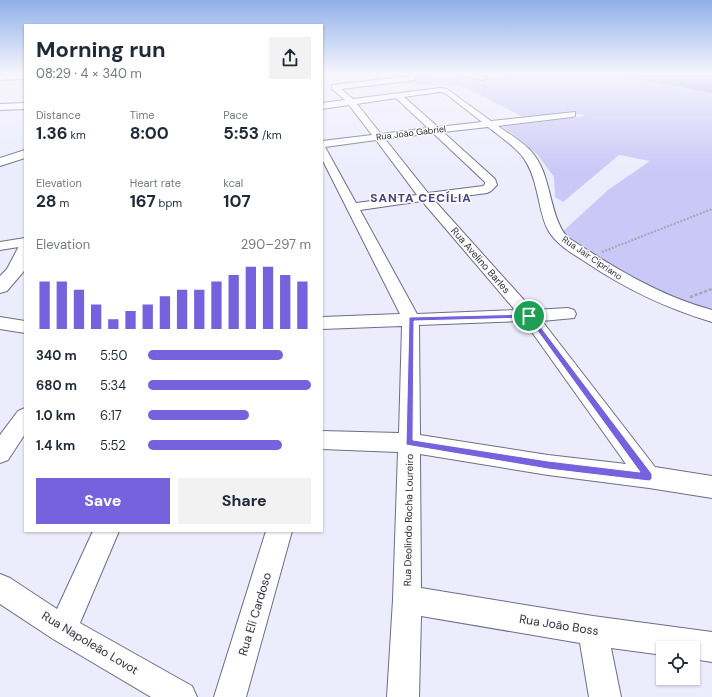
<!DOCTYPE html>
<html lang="en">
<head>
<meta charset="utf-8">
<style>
  :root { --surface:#fff; --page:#f2f2f3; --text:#1f2937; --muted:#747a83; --accent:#7562dc }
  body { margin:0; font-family:"DM Sans",sans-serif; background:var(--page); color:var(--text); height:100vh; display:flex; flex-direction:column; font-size:15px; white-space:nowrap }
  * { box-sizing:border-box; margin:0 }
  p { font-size:13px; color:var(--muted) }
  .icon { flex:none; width:22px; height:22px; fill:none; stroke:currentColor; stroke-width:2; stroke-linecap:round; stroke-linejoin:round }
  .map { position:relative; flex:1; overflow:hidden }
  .panel { position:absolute; left:24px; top:24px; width:299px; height:508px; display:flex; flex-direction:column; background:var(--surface); border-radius:0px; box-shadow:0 1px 3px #0004 }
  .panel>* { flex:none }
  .controls { position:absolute; left:656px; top:641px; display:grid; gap:8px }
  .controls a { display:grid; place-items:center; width:44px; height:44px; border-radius:0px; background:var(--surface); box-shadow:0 1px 3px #0004; font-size:20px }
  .pin { position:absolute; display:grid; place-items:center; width:34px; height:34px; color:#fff; margin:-17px; border:2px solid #fff; border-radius:50%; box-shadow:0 1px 4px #0007 }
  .round { display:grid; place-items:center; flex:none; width:42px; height:42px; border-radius:0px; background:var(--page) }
  .summary { display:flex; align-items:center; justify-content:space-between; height:68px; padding:0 12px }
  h1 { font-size:22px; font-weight:700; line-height:30px }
  .stats { display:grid; grid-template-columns:repeat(3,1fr); gap:6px; height:68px; padding:4px 12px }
  .stats div { display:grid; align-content:center }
  .stats b { font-size:17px; font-weight:700 }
  .stats small { font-size:11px; font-weight:400 }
  .stats p { font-size:11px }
  .chart { height:112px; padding:8px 12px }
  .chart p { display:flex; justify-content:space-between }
  .chart svg { width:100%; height:72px; margin-top:4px; stroke:var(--accent); stroke-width:6 }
  .button { display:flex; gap:8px; margin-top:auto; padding:8px 12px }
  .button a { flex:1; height:46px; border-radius:0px; background:var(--accent); color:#fff; font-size:16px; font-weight:700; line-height:46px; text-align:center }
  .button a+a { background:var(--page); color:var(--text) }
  ul { padding:0 12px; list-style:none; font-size:13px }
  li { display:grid; grid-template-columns:64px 48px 1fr; align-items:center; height:30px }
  li i { height:10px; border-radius:5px; background:var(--accent) }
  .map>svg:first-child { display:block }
  .green { fill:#cac8f7 }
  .forest { fill:#a39fdf }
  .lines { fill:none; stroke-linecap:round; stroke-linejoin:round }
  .minor-casing { stroke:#6e6d85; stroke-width:2 }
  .major-casing { stroke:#6e6d85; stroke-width:2 }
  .path-far1 { stroke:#a5a5b3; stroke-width:2; stroke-dasharray:2 1.5; stroke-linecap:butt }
  .path { stroke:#a5a5b3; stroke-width:2.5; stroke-dasharray:3 2; stroke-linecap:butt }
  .minor { fill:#fff; fill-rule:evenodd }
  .major { fill:#fff; fill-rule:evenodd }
  .route { fill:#7562dc; stroke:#fff; fill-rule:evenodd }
  .labels { text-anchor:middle; stroke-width:3; stroke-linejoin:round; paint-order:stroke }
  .far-street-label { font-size:9px; fill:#30303a; stroke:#fbfbfb }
  .street-label { font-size:10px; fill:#30303a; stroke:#fbfbfb }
  .far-district-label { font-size:12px; font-weight:bold; letter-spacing:1px; fill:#48407e; stroke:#fbfbfb }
  .near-street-label { font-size:12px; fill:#30303a; stroke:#fbfbfb }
</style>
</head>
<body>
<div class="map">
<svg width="712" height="697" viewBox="0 0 712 697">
  <rect width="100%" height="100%" fill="#edecfd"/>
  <path class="green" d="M503,73H606L712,93V319L658,303L559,235L608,190L650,161L619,155L563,202L555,197L554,177L537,154L503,127L585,116L580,114L525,118L467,88L457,86L380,83C398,69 476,82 505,76Z"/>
  <path class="forest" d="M606,73H712V93Z"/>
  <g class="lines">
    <g class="minor-casing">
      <path id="minor" d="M451,73H468L487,78L483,80Z
        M500,73H510L511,74L507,76Z
        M25,75V79L0,80V76Z
        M412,76H415V80L341,89L353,99L440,88L447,89L491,121L575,112V116L572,117L498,126C508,133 521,141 530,150C553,174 547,212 567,237C613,267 659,296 712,310V322C665,308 624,288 584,261C570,252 556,244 548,230C542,219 540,204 537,192C529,154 516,149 488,127L443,132L495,179L497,185L491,191L487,193L434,200L533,310L568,308L574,310L576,314L574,318L542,321L655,467L712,476V498L649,488L548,475L420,454L421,588L593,616L712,632V662L693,659V648H663V655L611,648L621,697H589L580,643L421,616L419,697H387L393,600L398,452L322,449V431L399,433L402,326L322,329V317L400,314L322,159V141L372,135L349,105L322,109V103L345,100L332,89V85ZM440,92L445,93L482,122L438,127L404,97ZM396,98L428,128L381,134L357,104ZM433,133L485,182V184L483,186L428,193L385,139ZM376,140L417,195L356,203L325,147ZM422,201L515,310L417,314L360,210ZM524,321L626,464L548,455L420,435L419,325Z
        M25,103V109L0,110V104Z
        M25,238V246L0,250V242Z
        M0,317L25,321V333L0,329Z
        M25,408V434L8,460L0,463V435L18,411Z
        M93,531H119L80,623L192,686L197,697H151L53,639L0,604V574L10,578L57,609Z
        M266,531H292L246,697H214Z"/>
    </g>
    <g class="major-casing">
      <path id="major" d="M25,150V158L0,166V158Z
        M25,245L24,271L7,291L0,293V276L7,269L19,246Z"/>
    </g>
    <path class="path-far1" d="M602,252L712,209"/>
    <path class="path" d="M690,297L712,289"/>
    <use href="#minor" class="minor"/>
    <use href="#major" class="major"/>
  </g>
  <linearGradient id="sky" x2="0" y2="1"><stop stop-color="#90b0e9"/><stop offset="0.43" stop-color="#f7f6fe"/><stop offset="1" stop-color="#f7f6fe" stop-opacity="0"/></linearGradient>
  <rect width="712" height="171" fill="url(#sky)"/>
  <path class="route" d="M531,314L652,474V479L649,481L548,469L406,445L409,317ZM528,318L640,472L548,461L413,440L414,321Z"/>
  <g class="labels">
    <g class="far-street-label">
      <text transform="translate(411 133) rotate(-7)" y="3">Rua João Gabriel</text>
      <text transform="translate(592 258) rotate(34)" y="3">Rua Jair Cipriano</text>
    </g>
    <g class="street-label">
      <text transform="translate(481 260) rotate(49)" y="4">Rua Avelino Barles</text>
      <text transform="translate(408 520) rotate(-89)" y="4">Rua Deolindo Rocha Loureiro</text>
    </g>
    <g class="far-district-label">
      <text x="421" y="202">SANTA CECÍLIA</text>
    </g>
    <g class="near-street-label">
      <text transform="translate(255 614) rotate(-73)" y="4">Rua Eli Cardoso</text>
      <text transform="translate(559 625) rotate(9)" y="4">Rua João Boss</text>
      <text transform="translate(90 643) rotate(31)" y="4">Rua Napoleão Lovot</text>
    </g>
  </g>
</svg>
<div class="controls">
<a><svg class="icon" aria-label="locate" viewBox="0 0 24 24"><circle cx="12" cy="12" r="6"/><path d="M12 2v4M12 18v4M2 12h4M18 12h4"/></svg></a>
</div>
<div class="pin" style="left:529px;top:316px;background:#1e9e55"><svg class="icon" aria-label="arrive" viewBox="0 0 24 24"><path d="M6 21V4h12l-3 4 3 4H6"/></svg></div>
<section class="panel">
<div class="summary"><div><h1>Morning run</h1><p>08:29 · 4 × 340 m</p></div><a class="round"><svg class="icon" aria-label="share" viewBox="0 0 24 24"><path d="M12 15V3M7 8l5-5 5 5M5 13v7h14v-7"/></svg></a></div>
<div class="stats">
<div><p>Distance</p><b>1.36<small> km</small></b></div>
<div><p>Time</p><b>8:00</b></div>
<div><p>Pace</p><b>5:53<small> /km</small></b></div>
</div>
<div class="stats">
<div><p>Elevation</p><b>28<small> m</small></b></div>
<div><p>Heart rate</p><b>167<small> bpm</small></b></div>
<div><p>kcal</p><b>107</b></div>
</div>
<div class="chart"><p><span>Elevation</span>290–297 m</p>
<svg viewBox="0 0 160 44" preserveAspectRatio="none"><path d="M5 44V15M15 44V15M25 44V20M35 44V29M45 44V38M55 44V33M65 44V29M75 44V24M85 44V20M95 44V20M105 44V15M115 44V11M125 44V6M135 44V6M145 44V11M155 44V15"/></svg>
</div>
<ul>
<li><b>340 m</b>5:50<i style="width:83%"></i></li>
<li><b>680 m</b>5:34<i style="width:100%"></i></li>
<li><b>1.0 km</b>6:17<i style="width:62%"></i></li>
<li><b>1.4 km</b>5:52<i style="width:82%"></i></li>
</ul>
<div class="button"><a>Save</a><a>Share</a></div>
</section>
</div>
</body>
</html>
